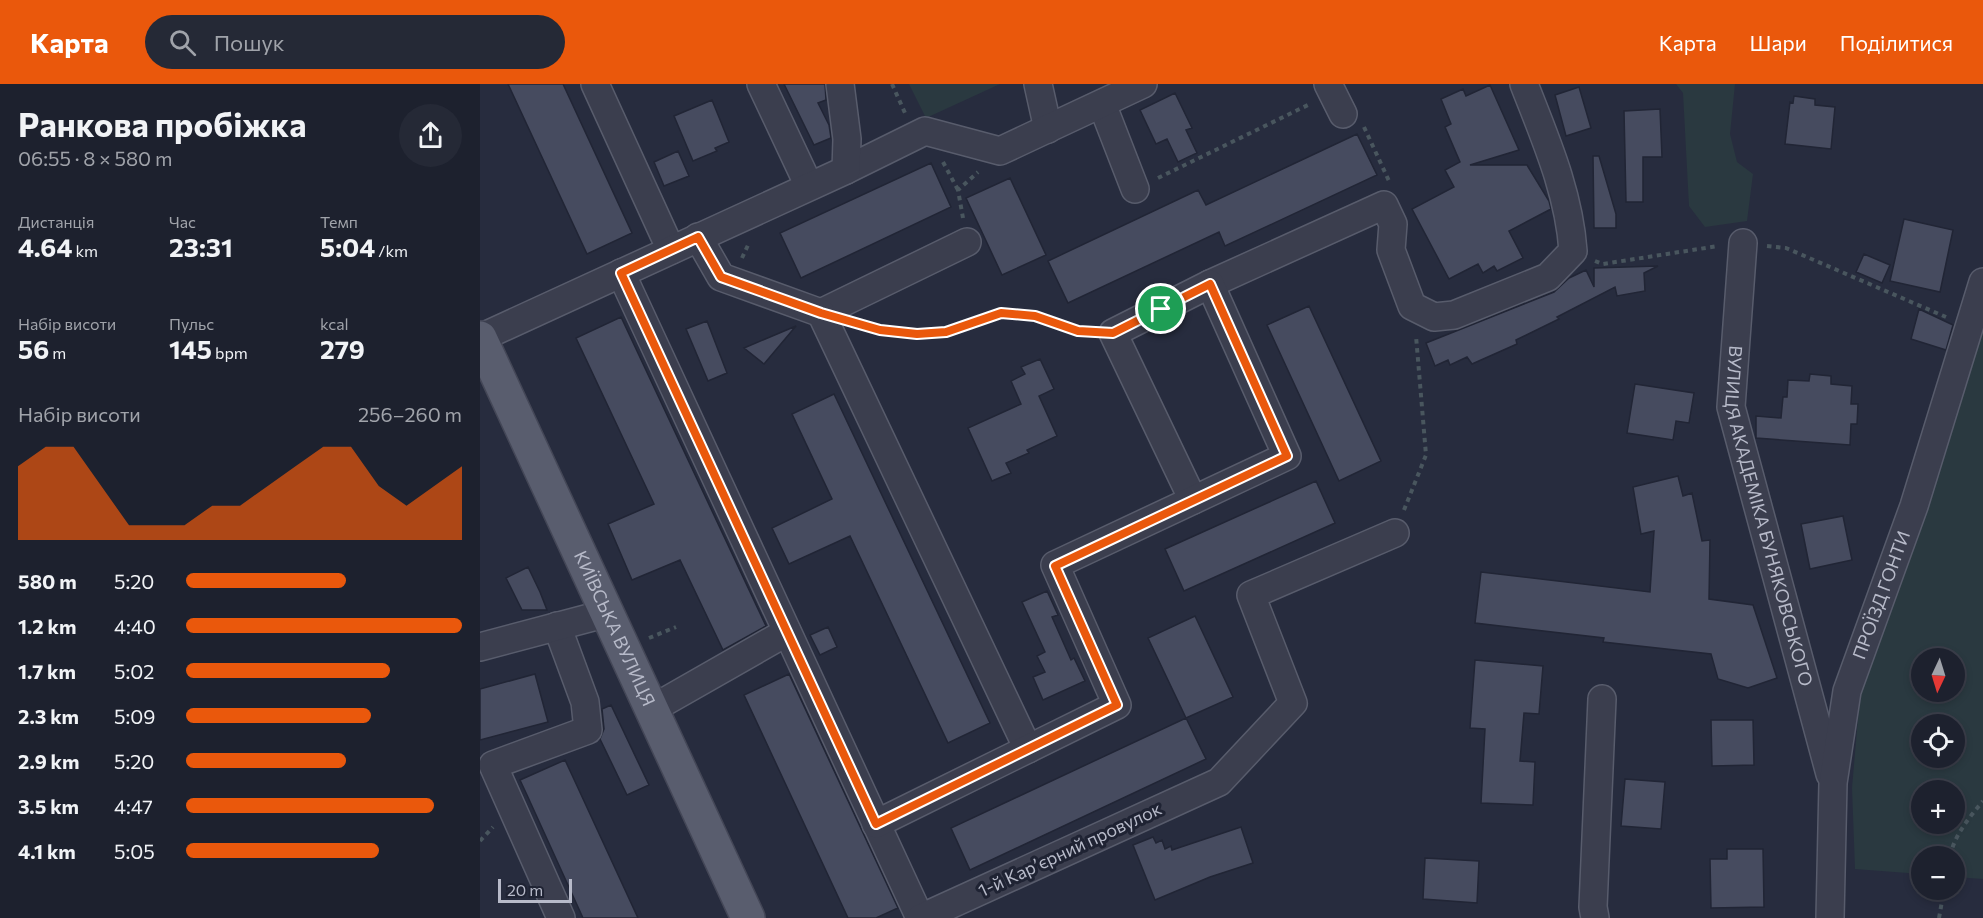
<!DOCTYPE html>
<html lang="uk">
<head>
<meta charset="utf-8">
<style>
  :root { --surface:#1d212e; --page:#252936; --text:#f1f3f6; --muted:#a0a3aa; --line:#3b3e4a; --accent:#ea580c }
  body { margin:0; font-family:Commissioner,sans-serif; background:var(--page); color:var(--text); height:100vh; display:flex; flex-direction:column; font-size:22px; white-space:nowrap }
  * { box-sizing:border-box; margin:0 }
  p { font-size:20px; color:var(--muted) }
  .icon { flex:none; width:33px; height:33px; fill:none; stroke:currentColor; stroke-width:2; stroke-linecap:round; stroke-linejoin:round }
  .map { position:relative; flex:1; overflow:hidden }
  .panel { display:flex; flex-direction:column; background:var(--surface); width:480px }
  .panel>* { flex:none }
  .needle { width:39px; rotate:184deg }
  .buttons { position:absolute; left:1431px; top:564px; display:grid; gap:12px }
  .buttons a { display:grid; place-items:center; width:54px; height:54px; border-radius:50%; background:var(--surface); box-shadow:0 3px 9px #0003,0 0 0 2px var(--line); font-size:30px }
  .scale { position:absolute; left:18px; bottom:15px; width:74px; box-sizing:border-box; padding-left:6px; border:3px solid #b7bac9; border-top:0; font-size:16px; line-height:21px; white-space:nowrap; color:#b7bac9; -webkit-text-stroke:4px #1f2333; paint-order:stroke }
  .pin { position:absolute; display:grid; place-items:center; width:51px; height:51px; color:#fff; margin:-26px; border:3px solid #fff; border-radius:50%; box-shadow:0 2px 6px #0007 }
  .round { display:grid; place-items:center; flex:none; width:63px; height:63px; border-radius:32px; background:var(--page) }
  .headline { display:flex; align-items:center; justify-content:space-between; height:102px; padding:0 18px }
  h1 { font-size:33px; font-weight:700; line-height:45px }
  .stats { display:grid; grid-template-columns:repeat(3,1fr); gap:9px; height:102px; padding:6px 18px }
  .stats div { display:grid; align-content:center }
  .stats b { font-size:26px; font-weight:700 }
  .stats small { font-size:16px; font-weight:400 }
  .stats p { font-size:16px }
  .chart { height:168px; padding:12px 18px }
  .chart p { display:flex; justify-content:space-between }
  .chart svg { width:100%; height:108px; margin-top:6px; fill:var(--accent); opacity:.7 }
  ul { padding:0 18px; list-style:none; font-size:20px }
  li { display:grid; grid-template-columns:96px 72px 1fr; align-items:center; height:45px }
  li i { height:15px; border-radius:8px; background:var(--accent) }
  header { display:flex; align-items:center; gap:36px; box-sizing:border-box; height:84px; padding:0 30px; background:var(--accent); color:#fff }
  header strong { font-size:28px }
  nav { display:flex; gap:33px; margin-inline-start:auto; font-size:21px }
  .search { width:420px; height:54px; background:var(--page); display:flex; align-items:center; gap:15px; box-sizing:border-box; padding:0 21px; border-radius:33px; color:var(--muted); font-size:22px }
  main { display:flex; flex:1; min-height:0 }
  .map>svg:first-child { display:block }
  .green { fill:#2a3940; fill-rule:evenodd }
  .building { fill:#464b5f; stroke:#212535; stroke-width:1.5 }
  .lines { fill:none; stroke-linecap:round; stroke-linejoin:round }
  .minor-casing { stroke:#585c6c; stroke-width:30 }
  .major-casing { stroke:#444757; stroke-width:36 }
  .path { stroke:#49565e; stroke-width:4; stroke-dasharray:4.5 4.5; stroke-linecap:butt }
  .minor { stroke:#3b3e4e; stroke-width:27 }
  .major { stroke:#595d6e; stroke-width:33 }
  .route-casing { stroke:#fff; stroke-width:12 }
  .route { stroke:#ea580c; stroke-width:8 }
  .labels { text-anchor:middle; stroke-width:6; stroke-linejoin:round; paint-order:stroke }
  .street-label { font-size:18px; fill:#b7bac9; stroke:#1f2333 }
</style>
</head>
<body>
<header>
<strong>Карта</strong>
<div class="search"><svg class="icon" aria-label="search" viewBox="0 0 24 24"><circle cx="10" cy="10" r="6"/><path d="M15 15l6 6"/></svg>Пошук</div>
<nav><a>Карта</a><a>Шари</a><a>Поділитися</a></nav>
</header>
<main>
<section class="panel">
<div class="headline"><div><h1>Ранкова пробіжка</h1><p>06:55 · 8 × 580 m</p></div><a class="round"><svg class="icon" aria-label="share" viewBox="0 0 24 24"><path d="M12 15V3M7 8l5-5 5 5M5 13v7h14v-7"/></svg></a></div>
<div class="stats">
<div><p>Дистанція</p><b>4.64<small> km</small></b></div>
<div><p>Час</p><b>23:31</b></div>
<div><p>Темп</p><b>5:04<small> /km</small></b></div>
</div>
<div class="stats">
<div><p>Набір висоти</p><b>56<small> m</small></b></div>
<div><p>Пульс</p><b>145<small> bpm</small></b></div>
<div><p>kcal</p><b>279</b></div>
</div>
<div class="chart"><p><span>Набір висоти</span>256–260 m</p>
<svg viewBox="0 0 160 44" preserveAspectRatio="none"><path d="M0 44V14L10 6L20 6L30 22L40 38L50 38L60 38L70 30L80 30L90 22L100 14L110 6L120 6L130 22L140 30L150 22L160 14V44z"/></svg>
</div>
<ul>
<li><b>580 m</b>5:20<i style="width:58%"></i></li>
<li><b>1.2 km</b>4:40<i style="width:100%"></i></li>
<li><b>1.7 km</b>5:02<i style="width:74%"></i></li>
<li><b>2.3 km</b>5:09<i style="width:67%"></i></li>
<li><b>2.9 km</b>5:20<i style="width:58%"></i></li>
<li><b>3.5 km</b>4:47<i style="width:90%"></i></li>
<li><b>4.1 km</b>5:05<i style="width:70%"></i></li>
</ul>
</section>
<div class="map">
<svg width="1503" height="834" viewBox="0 0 1503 834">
  <rect width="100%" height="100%" fill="#272c3e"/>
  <path class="green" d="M429,0H520L446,34Z
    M1196,0H1255L1250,50L1257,78L1273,90L1267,137L1225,143L1209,122L1203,9Z
    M1503,227V795L1475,793L1474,772H1442L1441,790L1375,785L1372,704L1380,611L1453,388ZM1442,574H1474V608H1442ZM1442,640H1474V674H1442ZM1442,706H1474V740H1442Z"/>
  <path class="building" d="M28,0H83L152,149L107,170Z
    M304,0H345L346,16L338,19L349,41L351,54L334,61Z
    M1010,1L1039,66L990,81H1047L1069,117L1071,125L1029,147L1043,174L1017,187L1014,182L1003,189L998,180L969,195L932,125L974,103L965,86L980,78L965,43L971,40L961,15L983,5L986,12Z
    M1099,3L1111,44L1086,52L1075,11Z
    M695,9L712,44L706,46L717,69L698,78L687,55L676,60L660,26Z
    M1314,12L1335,15V21L1355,23L1351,65L1305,60L1310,18L1313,19Z
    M232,16L249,58L235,64L237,67L213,77L194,32Z
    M1180,25L1182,73H1163V118H1146L1144,27Z
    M877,50L897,91L745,162L739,148L588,219L568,177L718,106L726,121Z
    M198,67L209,92L184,102L174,78Z
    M1113,72H1119L1136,130V144H1114Z
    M451,79L471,123L321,194L300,149Z
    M530,94L566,171L522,191L486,114Z
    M1424,135L1473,146L1460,208L1410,197Z
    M1384,170L1410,181L1402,199L1376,188Z
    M1178,182L1164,189L1165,207L1137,212L1135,203L1077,233L1079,235L1036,256L1037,260L992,280L987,273L970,281L968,276L955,282L946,259L1074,208L1089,194L1106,186L1114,203V184Z
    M829,222L901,377L859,397L787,241Z
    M1439,225L1473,241L1466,266L1431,255Z
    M141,233L286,542L243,566L200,476L152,496L128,440L174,420L96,254Z
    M227,237L247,289L228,297L206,245Z
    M316,242L284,280L264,264Z
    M560,275L574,305L559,312L577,352L547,366L549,369L526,379L531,389L512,397L488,344L541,320L531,297L545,290L541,283Z
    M1330,290L1351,292V300L1372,302L1371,320H1378L1377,340H1371L1370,361L1276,354V332L1301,334L1303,313H1307L1308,296L1329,297Z
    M1155,300L1214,309L1209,339L1196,337L1193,356L1147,349Z
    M354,310L510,639L468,659L370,452L309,480L292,444L352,415L312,330Z
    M1198,392L1203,412L1212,409L1222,457L1230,456L1229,515L1273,521L1297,594L1268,604L1238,595L1231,570L1123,558L1124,554L995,539L1001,488L1170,508L1174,447L1161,450L1153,403Z
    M836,397L855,439L704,507L685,465Z
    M1363,432L1372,476L1330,485L1321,440Z
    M48,483L60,508L67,526H42L26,494Z
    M567,507L578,531L572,533L591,576L594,574L605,597L563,616L553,593L565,588L557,572L565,568L542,518Z
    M715,532L753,613L706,634L668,554Z
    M348,543L357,563L340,571L330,551Z
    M995,576L1063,582L1059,630L1044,629L1040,677L1055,678L1053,721L1001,719L1005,645L990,644Z
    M55,590L68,638L0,656V605Z
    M309,590L418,824L396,834H368L264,611Z
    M131,621L169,701L147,711L120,655L124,645L122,625Z
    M706,634L726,675L490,786L471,744Z
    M1231,636H1273L1274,681L1232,682Z
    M85,676L92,691L158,834H103L47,711L40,696Z
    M1145,695L1185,698L1181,745L1141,742Z
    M761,743L773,779L730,793L675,816L653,761L673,753L676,759L682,756L685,765L691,762L692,766Z
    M1247,765H1283L1284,823L1231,824L1230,775H1247Z
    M945,774L999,777L997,819L943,815Z"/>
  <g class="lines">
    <g class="minor-casing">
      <g id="minor">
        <path d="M115,0L191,166"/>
        <path d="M281,0L329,102"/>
        <path d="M558,0L568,45"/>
        <path d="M848,0L863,30"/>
        <path d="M622,20L655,105"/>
        <path d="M366,86L445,47L520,67L663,0"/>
        <path d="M218,153L241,193L341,229L487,158"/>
        <path id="s1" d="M1263,159L1251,323L1350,690"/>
        <path d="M141,189L440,834"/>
        <path d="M341,229L548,665"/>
        <path d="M0,254L366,86L367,55L360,0"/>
        <path d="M713,416L633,249L730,200L904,121L913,140L911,166L932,222L954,233L974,231L1068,193L1093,167C1089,108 1065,54 1044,0"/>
        <path d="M77,542L105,618L108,646L13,681L81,834"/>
        <path d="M0,563L128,529"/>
        <path d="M172,625L307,548"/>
        <path d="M396,740L637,621L575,481L807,372L730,200"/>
        <path d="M441,834L739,698L813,619L771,511L915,449"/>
        <path d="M1115,834L1113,823L1122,615"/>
        <path id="s2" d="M1350,834L1353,699L1367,607L1434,422L1503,198"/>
      </g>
    </g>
    <g class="major-casing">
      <g id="major">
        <path id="s3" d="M0,254L268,834"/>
      </g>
    </g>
    <path class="path" d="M412,0L425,29
      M884,43L909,97
      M463,78L478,106
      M678,94L830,20
      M483,134L478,106L498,88
      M1287,162L1306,164L1466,233
      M262,174L269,159
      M1115,177L1123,180L1238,162
      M379,240L400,246L437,250L466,248L521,229L555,232L598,247H608
      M924,426L946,371L936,252
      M169,554L196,543
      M0,757L13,743
      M1470,772C1475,750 1489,734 1503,717
      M1459,834L1464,806"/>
    <use href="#minor" class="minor"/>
    <use href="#major" class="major"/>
  </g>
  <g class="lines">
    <g class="route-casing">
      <path id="route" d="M218,153L241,193L341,229L400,246L437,250L466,248L521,229L555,232L598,247L633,249L730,200L807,372L575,482L637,621L396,740L141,189Z"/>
    </g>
    <use href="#route" class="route"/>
  </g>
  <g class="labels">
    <g class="street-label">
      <text dy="6" stroke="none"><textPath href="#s1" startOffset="278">ВУЛИЦЯ АКАДЕМІКА БУНЯКОВСЬКОГО</textPath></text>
      <text dy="6" stroke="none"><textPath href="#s2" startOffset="330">ПРОЇЗД ГОНТИ</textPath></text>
      <text dy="6" stroke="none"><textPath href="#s3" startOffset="320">КИЇВСЬКА ВУЛИЦЯ</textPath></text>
      <text transform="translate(590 766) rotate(-25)" y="6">1-й Карʼєрний провулок</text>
    </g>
  </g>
</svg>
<div class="buttons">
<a><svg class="needle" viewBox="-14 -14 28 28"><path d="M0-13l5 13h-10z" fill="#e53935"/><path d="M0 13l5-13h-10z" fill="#a0a3aa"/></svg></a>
<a><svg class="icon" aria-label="locate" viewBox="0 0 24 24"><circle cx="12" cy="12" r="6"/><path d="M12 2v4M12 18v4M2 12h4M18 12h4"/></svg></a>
<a>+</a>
<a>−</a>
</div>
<div class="scale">20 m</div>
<div class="pin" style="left:681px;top:225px;background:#1e9e55"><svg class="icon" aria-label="arrive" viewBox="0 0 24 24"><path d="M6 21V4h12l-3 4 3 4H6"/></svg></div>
</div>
</main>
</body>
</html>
